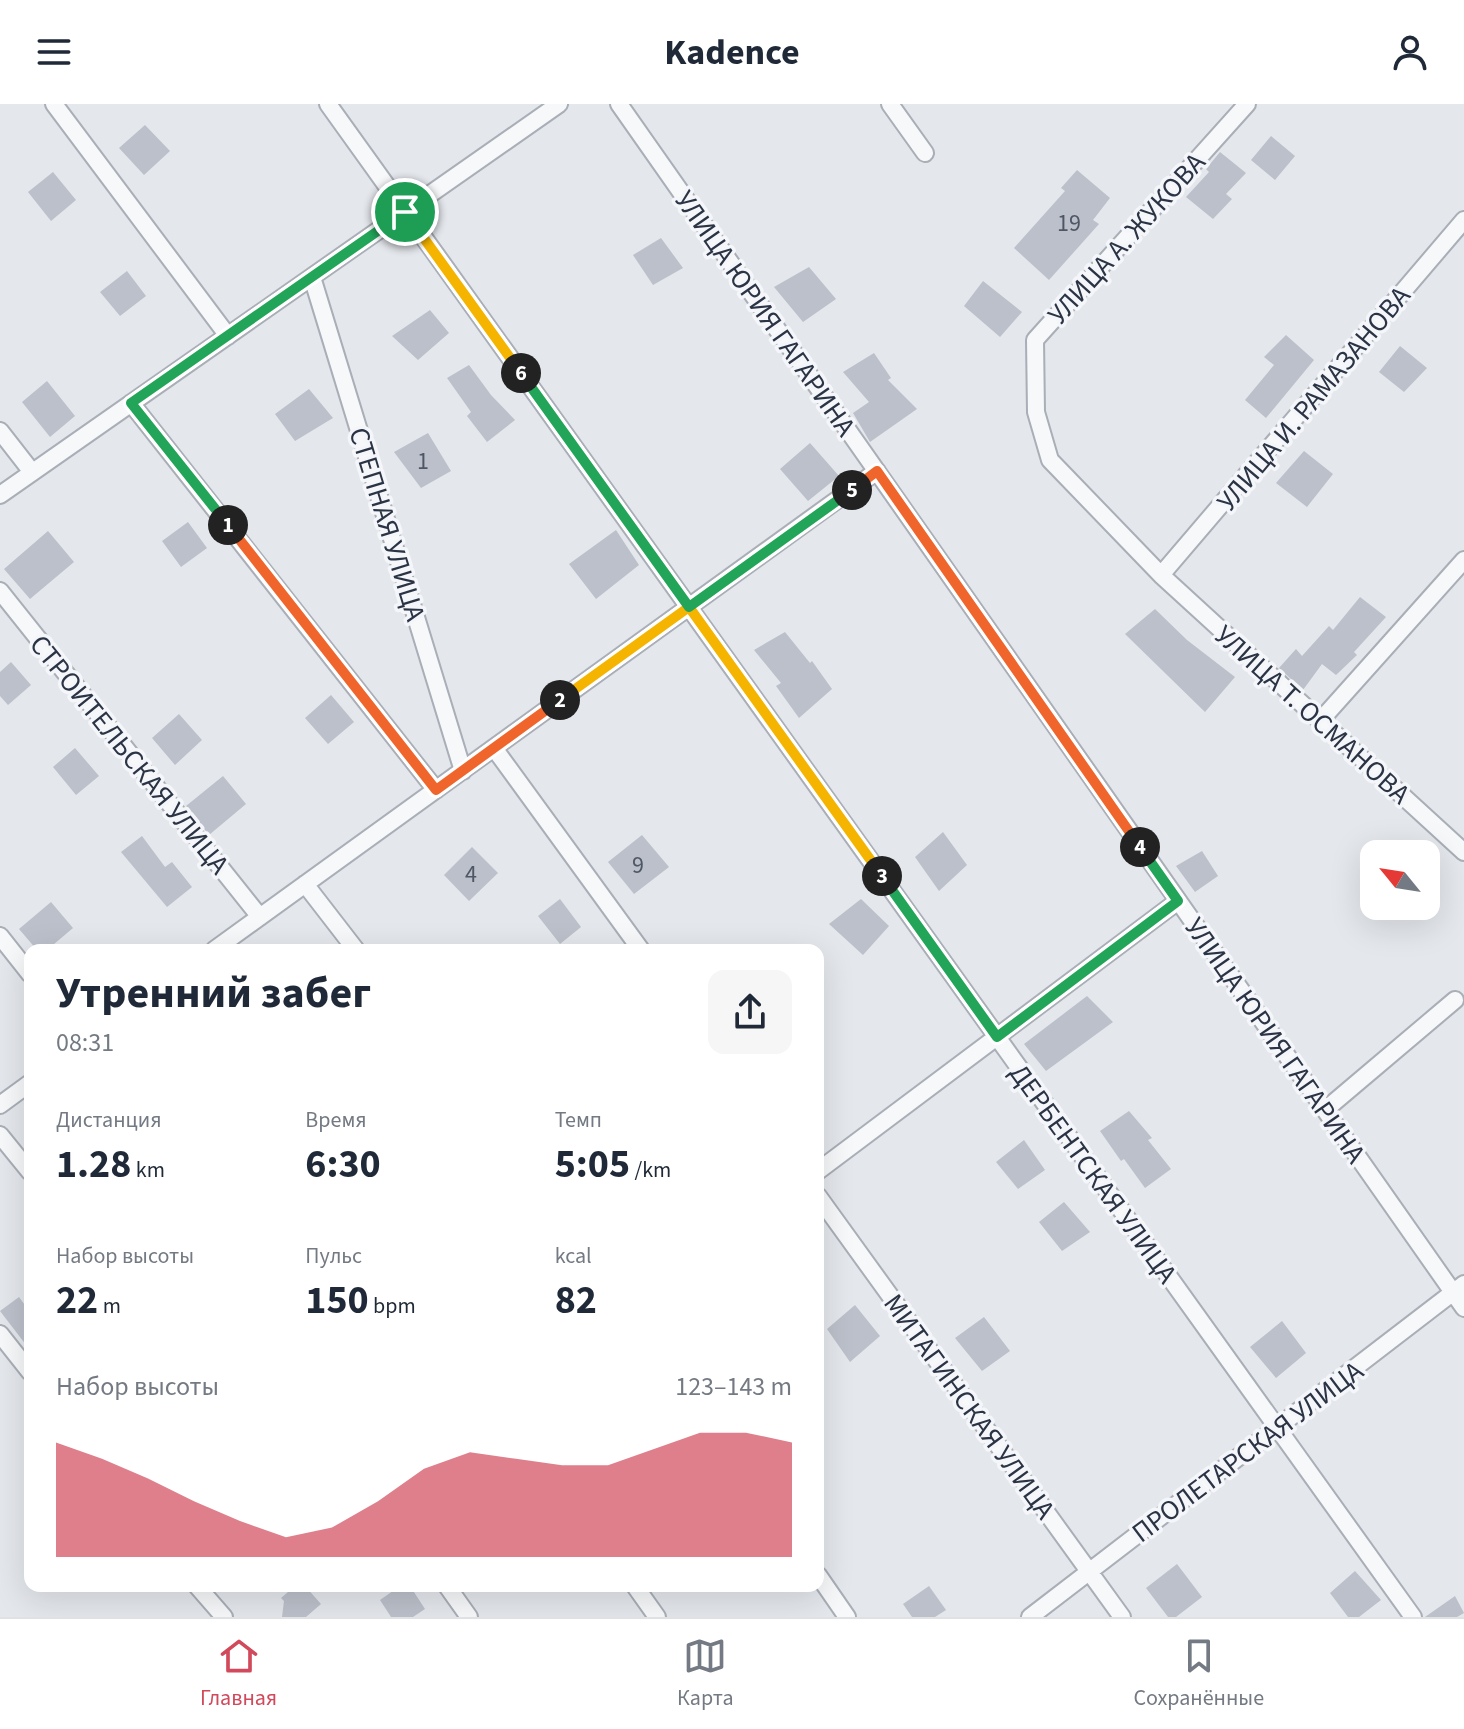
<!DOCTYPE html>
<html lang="ru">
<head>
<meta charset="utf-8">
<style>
  :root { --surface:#fff; --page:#f6f6f7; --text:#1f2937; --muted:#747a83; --line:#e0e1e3; --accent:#d1495b }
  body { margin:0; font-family:"Source Sans 3",sans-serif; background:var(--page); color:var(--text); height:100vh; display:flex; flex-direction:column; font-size:30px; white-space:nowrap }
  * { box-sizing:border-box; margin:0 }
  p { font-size:26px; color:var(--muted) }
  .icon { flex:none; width:44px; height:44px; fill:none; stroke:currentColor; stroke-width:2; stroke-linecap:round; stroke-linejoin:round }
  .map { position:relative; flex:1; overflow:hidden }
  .details { position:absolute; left:24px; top:840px; width:800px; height:648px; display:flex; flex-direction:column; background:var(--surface); border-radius:16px; box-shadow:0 8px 32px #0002 }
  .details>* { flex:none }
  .needle { width:52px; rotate:300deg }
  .tools { position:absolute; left:1360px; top:736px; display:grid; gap:16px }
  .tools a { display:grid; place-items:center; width:80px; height:80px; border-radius:16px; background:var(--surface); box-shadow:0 8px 32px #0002; font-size:40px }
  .pin { position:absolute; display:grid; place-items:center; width:68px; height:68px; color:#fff; margin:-34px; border:4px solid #fff; border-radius:50%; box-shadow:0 2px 8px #0007 }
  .km { position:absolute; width:40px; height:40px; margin:-20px; border-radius:50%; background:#222; color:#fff; font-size:22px; line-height:40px; text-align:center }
  .round { display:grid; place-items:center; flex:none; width:84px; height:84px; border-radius:16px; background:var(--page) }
  .summary { display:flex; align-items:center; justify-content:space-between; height:136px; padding:0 32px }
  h1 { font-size:44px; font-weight:700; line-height:60px }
  .metrics { display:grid; grid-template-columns:repeat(3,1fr); gap:12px; height:136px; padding:8px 32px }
  .metrics div { display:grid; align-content:center }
  .metrics b { font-size:40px; font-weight:700 }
  .metrics small { font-size:22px; font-weight:400 }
  .metrics p { font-size:22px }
  .chart { height:224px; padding:16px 32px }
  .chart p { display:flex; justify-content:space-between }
  .chart svg { width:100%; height:144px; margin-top:8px; fill:var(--accent); opacity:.7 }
  header { display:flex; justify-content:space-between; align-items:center; height:104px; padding:0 32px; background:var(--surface); font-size:36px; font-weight:700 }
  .dock { display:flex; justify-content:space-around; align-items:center; height:112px; border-top:2px solid var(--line); background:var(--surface); font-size:22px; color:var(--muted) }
  .dock a { display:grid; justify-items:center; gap:4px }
  .dock .on { color:var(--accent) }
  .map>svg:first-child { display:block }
  .building { fill:#bbc0ca }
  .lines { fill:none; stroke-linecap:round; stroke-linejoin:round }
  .street-casing { stroke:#a9aeb7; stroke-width:20 }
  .street { stroke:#f7f8fa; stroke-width:16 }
  .split-1-casing { stroke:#fff; stroke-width:16 }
  .split-2-casing { stroke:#fff; stroke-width:16 }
  .split-3-casing { stroke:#fff; stroke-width:16 }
  .split-4-casing { stroke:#fff; stroke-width:16 }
  .split-5-casing { stroke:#fff; stroke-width:16 }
  .split-6-casing { stroke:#fff; stroke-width:16 }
  .split-7-casing { stroke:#fff; stroke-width:16 }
  .split-1 { stroke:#22a559; stroke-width:10 }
  .split-2 { stroke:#f0652b; stroke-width:10 }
  .split-3 { stroke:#f5b400; stroke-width:10 }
  .split-4 { stroke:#22a559; stroke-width:10 }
  .split-5 { stroke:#f0652b; stroke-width:10 }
  .split-6 { stroke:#22a559; stroke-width:10 }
  .split-7 { stroke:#f5b400; stroke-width:10 }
  .labels { text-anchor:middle; stroke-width:7; stroke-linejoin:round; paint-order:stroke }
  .number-label { font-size:24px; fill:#4f5766 }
  .street-label { font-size:28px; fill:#2b3445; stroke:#f4f6f9 }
</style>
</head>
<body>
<header><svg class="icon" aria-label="menu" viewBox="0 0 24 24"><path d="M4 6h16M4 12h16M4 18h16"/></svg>Kadence<svg class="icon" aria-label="person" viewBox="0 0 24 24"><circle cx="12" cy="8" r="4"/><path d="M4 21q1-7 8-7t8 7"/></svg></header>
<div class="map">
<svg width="1464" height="1513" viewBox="0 0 1464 1513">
  <rect width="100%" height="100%" fill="#e4e7ec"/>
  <path class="building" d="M145,21L170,47L144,71L119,44Z
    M1271,32L1295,52L1275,76L1251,56Z
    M1220,48L1246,69L1226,90L1232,95L1213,115L1186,93L1209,68L1206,65Z
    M1077,66L1110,94L1093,116L1099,120L1049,176L1014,144L1065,87L1061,84Z
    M53,68L76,96L51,117L28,88Z
    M661,134L683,164L653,181L633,151Z
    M809,163L836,195L803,218L774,183Z
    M127,167L146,192L120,212L100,188Z
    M983,177L1022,208L1000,233L964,202Z
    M430,206L449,229L418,256L392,232Z
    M1286,231L1314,256L1266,314L1245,296L1274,261L1264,253Z
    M1400,242L1427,264L1404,288L1379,268Z
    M874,249L891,274L888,276L917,305L870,338L853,309L869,298L843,268Z
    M469,261L491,291L515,316L487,338L467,312L471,308L447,274Z
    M47,277L75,312L50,333L22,298Z
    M309,285L333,314L295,337L275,310Z
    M428,329L451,367L421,384L394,348Z
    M810,339L839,372L808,397L780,365Z
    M1304,347L1333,370L1307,403L1276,379Z
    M188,418L207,444L181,463L162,437Z
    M616,426L639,461L596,495L569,460Z
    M48,427L74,458L30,495L4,465Z
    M1360,493L1386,513L1354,548L1357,551L1336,571L1322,560L1303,586L1279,564L1296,545L1302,552L1329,522L1333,526Z
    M1155,505L1187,536L1235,573L1205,608L1125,530Z
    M785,528L810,559L812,557L832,585L799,614L776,582L781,579L754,546Z
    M11,558L31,581L8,601L0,592V568Z
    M331,591L354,618L328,640L305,614Z
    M179,610L202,636L175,661L152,634Z
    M75,644L99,672L76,691L53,663Z
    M223,672L246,700L209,731L186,702Z
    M943,728L967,761L939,787L915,753Z
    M642,731L669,763L634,790L608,758Z
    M142,732L165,763L172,758L192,783L167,803L121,748Z
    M472,743L498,769L469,797L444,771Z
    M1202,747L1218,772L1195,788L1176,762Z
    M560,795L581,823L560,840L538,812Z
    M861,795L889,822L863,851L829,820Z
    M51,798L73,824L47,846H37L19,825Z
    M1087,892L1113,918L1046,967L1024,940Z
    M1129,1007L1152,1034L1148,1036L1171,1065L1145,1084L1124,1055L1121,1057L1100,1027Z
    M1024,1036L1045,1066L1018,1085L996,1058Z
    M1064,1098L1090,1128L1062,1147L1039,1118Z
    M19,1193L30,1208V1246L0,1207Z
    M855,1201L880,1232L850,1258L827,1225Z
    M984,1213L1010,1247L982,1267L955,1234Z
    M1282,1217L1306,1249L1276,1274L1250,1243Z
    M1177,1460L1202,1493L1176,1513H1168L1146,1484Z
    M1355,1467L1381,1496L1359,1513H1348L1330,1489Z
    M295,1482H305L321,1500L306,1513H282L284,1497L281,1494Z
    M400,1482H410L425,1505L413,1513H391L380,1496Z
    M929,1482L946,1506L935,1513H912L903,1500Z
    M1455,1492L1464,1509L1457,1513H1425Z"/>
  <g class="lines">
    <g class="street-casing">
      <path id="street" d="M54,0L228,232
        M328,0L1413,1513
        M619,0L1464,1204
        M890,0L925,49
        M1247,0L1035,236L1036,308L1050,356L1161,471L1464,748
        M312,173L463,667
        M131,299L436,686
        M0,327L32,368
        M0,391L559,0
        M1161,471L1464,116
        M0,487L260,813
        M1320,617L1464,456
        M494,644L641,846
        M305,780L356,846
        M0,832L30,870
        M214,846L877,367
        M0,1001L30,979
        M1325,1006L1455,896
        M0,1031L30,1068
        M818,1067L1178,797
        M818,1092L1122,1513
        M0,1230L30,1268
        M818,1471L847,1513
        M197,1482L224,1513
        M447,1482L469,1513
        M635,1482L657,1513
        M1030,1513L1464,1180"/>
    </g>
    <use href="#street" class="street"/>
  </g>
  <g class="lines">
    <g class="split-1-casing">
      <path id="split-1" d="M228,421L131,299L405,108"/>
    </g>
    <g class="split-2-casing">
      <path id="split-2" d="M228,421L436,686L560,596"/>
    </g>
    <g class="split-3-casing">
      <path id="split-3" d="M560,596L689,503L882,772"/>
    </g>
    <g class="split-4-casing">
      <path id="split-4" d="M882,772L997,933L1178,797L1140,743"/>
    </g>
    <g class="split-5-casing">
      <path id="split-5" d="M852,386L877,367L1140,743"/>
    </g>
    <g class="split-6-casing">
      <path id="split-6" d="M521,269L689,503L852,386"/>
    </g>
    <g class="split-7-casing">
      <path id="split-7" d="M405,108L521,269"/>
    </g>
    <use href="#split-1" class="split-1"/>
    <use href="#split-2" class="split-2"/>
    <use href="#split-3" class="split-3"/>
    <use href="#split-4" class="split-4"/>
    <use href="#split-5" class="split-5"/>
    <use href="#split-6" class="split-6"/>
    <use href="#split-7" class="split-7"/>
  </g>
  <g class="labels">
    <g class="number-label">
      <text x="1069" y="127">19</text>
      <text x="423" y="365">1</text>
      <text x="638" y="769">9</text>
      <text x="471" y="778">4</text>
    </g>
    <g class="street-label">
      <text transform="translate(1126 134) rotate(-48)" y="10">УЛИЦА А. ЖУКОВА</text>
      <text transform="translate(766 209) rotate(55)" y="10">УЛИЦА ЮРИЯ ГАГАРИНА</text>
      <text transform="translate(1313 294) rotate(-50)" y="10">УЛИЦА И. РАМАЗАНОВА</text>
      <text transform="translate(388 420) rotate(73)" y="10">СТЕПНАЯ УЛИЦА</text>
      <text transform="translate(1313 610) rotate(42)" y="10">УЛИЦА Т. ОСМАНОВА</text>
      <text transform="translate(130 650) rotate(51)" y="10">СТРОИТЕЛЬСКАЯ УЛИЦА</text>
      <text transform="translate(1276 936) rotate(55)" y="10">УЛИЦА ЮРИЯ ГАГАРИНА</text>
      <text transform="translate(1094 1069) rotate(54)" y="10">ДЕРБЕНТСКАЯ УЛИЦА</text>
      <text transform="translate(970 1302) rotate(54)" y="10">МИТАГИНСКАЯ УЛИЦА</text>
      <text transform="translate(1247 1347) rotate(-37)" y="10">ПРОЛЕТАРСКАЯ УЛИЦА</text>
    </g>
  </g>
</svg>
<div class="tools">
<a><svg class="needle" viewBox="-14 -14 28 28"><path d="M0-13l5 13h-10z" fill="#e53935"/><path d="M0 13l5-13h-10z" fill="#747a83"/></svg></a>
</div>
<div class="pin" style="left:405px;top:108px;background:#1e9e55"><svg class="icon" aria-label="arrive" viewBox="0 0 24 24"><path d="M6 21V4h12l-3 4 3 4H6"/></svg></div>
<b class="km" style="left:228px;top:421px">1</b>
<b class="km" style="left:560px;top:596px">2</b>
<b class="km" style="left:882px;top:772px">3</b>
<b class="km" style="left:1140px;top:743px">4</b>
<b class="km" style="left:852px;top:386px">5</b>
<b class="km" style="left:521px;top:269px">6</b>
<section class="details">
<div class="summary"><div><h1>Утренний забег</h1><p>08:31</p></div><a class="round"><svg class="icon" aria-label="share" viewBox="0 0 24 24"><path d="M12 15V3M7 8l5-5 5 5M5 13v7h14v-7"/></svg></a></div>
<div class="metrics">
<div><p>Дистанция</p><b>1.28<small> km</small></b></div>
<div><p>Время</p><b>6:30</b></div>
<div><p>Темп</p><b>5:05<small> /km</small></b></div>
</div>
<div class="metrics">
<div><p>Набор высоты</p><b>22<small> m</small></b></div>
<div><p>Пульс</p><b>150<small> bpm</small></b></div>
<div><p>kcal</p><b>82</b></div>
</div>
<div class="chart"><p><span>Набор высоты</span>123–143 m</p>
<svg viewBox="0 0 160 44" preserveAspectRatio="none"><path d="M0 44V9L10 14L20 20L30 27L40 33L50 38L60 35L70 27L80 17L90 12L100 14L110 16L120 16L130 11L140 6L150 6L160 9V44z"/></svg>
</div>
</section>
</div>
<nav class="dock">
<a class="on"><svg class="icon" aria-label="home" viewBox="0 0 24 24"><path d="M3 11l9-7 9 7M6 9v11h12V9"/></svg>Главная</a>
<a><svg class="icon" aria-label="map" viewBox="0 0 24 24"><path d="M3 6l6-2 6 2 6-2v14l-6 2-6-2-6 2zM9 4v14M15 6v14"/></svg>Карта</a>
<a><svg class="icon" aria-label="saved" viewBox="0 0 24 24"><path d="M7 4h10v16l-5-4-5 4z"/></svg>Сохранённые</a>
</nav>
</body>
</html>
